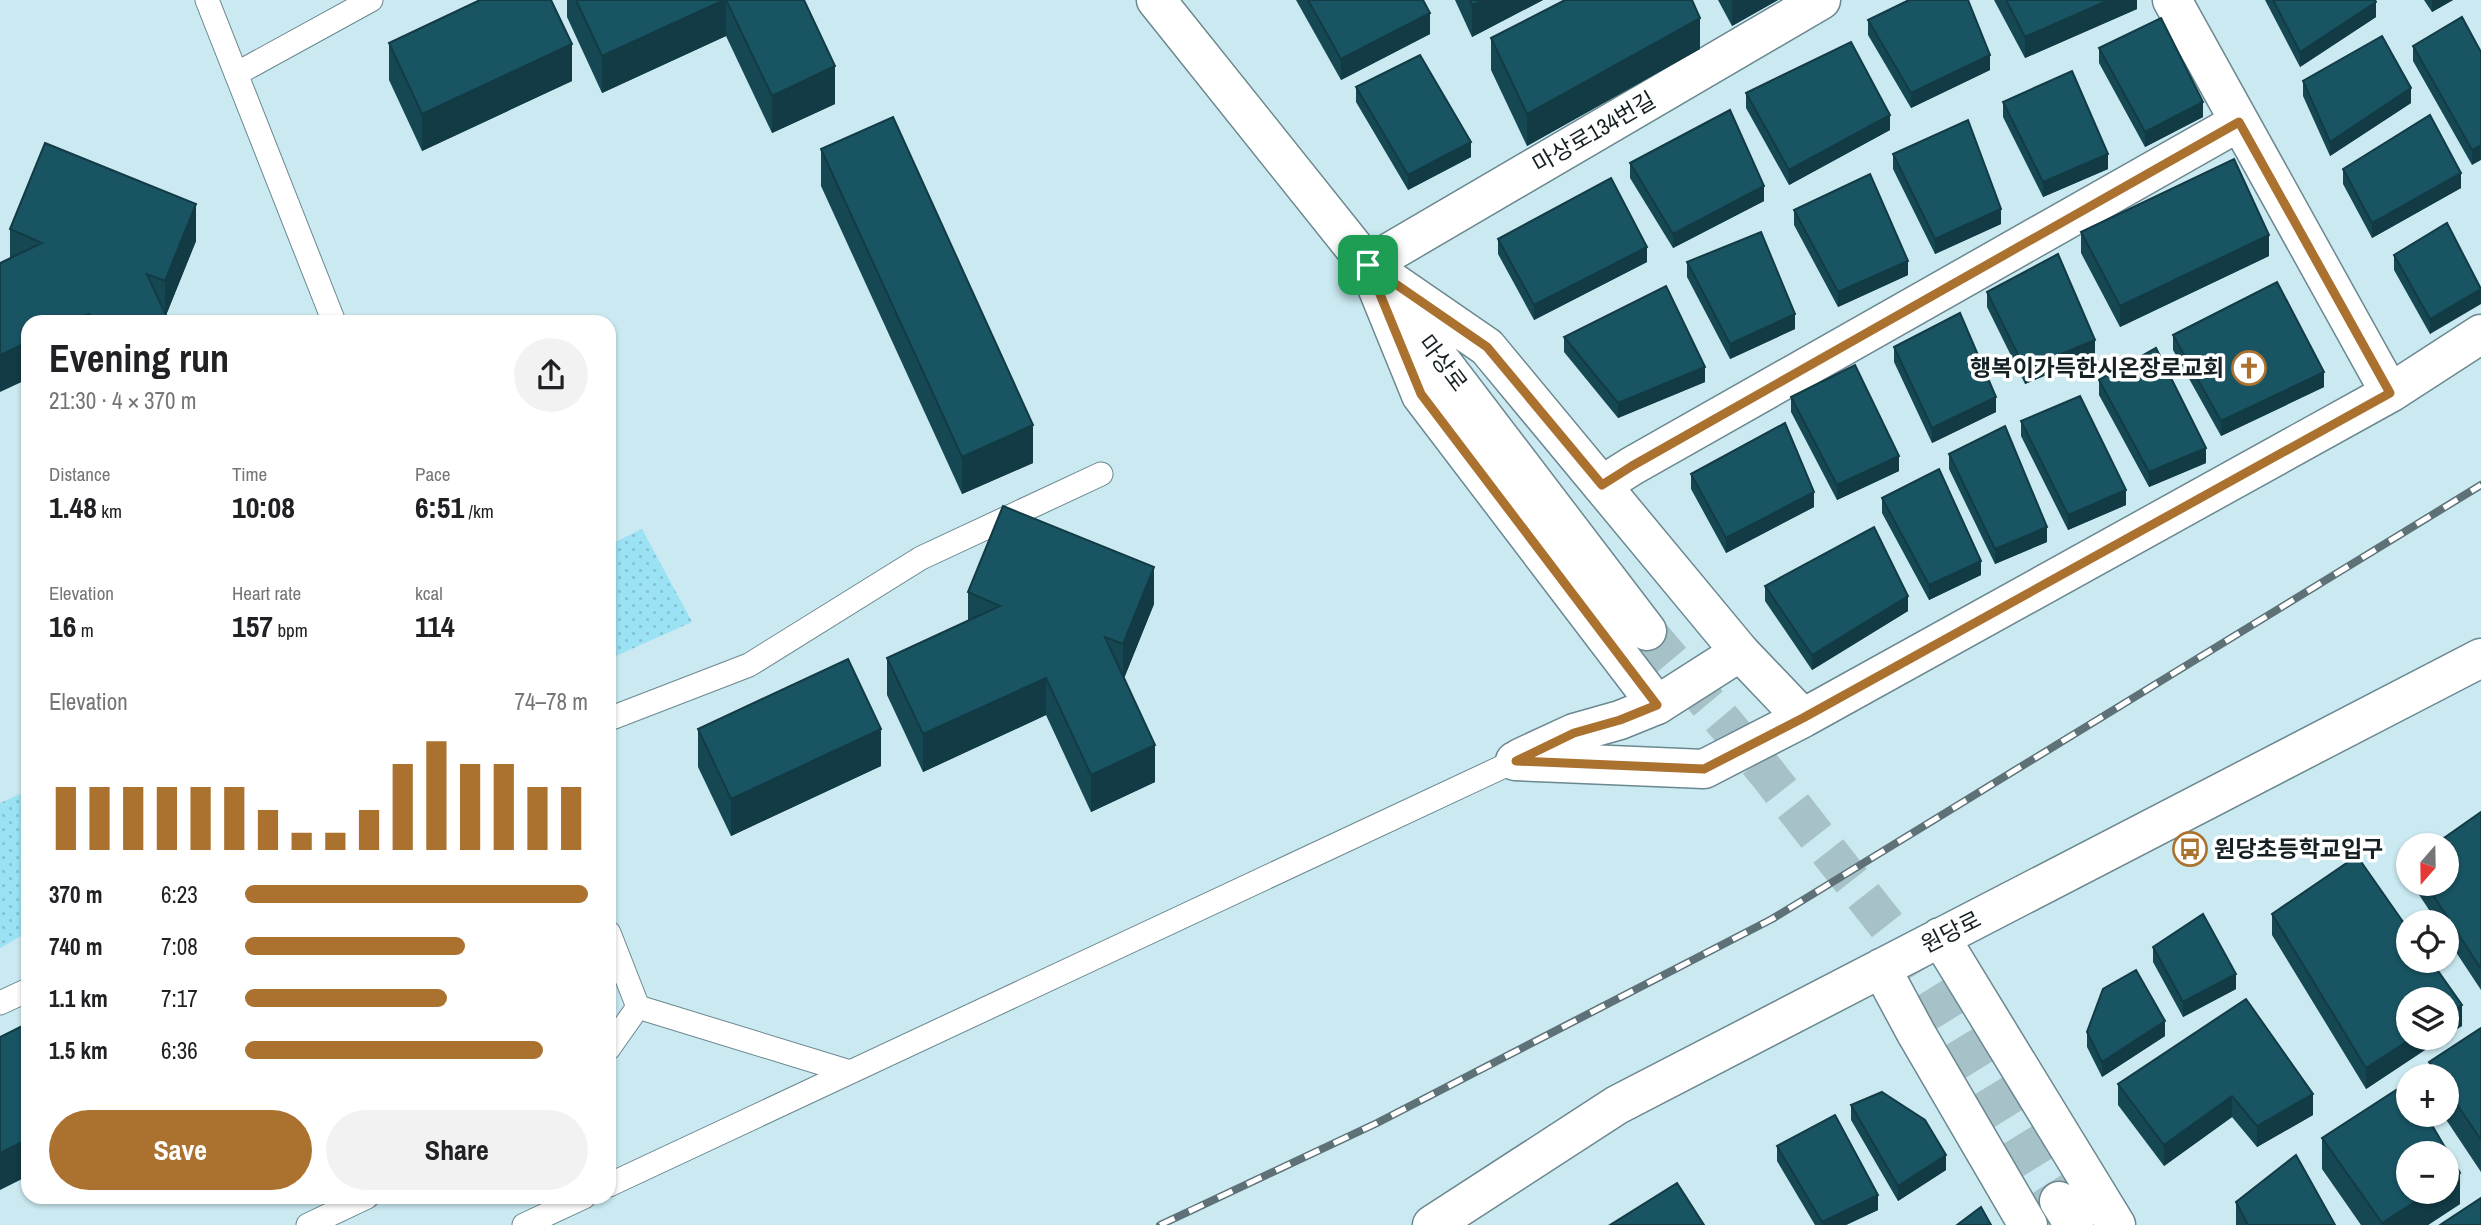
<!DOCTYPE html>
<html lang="en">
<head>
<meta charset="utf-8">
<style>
  :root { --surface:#fff; --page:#f2f2f2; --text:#202124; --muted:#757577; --accent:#aa712f }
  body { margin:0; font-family:"Archivo Narrow","Noto Sans KR",sans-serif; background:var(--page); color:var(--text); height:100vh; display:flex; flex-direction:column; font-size:26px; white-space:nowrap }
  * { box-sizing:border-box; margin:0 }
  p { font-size:23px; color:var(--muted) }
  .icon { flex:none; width:38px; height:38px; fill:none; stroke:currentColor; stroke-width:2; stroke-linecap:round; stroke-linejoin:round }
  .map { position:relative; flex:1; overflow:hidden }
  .panel { position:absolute; left:21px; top:315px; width:595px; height:889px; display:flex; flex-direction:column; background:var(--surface); border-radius:21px; box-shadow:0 2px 5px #0004 }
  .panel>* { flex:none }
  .needle { width:46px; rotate:200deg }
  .buttons { position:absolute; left:2396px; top:833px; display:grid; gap:14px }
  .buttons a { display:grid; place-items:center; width:63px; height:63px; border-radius:50%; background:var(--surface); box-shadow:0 2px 5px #0004; font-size:35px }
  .pin { position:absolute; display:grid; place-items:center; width:60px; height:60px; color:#fff; margin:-30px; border-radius:14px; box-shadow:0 4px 10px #0006 }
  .round { display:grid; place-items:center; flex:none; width:74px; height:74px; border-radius:37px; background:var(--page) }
  .headline { display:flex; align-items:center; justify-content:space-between; height:119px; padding:0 28px }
  h1 { font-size:38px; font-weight:800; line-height:52px }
  .figures { display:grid; grid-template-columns:repeat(3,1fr); gap:10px; height:119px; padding:7px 28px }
  .figures div { display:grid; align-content:center }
  .figures b { font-size:30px; font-weight:800 }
  .figures small { font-size:19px; font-weight:400 }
  .figures p { font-size:19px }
  .chart { height:196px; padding:14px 28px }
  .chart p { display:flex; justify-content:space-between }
  .chart svg { width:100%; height:126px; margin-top:7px; stroke:var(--accent); stroke-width:6 }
  .primary-button { display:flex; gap:14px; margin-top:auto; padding:14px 28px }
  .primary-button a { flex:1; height:80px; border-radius:42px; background:var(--accent); color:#fff; font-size:28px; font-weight:800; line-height:80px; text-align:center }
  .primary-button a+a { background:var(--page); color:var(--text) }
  ul { padding:0 28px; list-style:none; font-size:23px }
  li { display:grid; grid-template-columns:112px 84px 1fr; align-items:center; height:52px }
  li i { height:18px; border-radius:9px; background:var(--accent) }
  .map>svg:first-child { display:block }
  .grass { fill:url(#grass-dots) }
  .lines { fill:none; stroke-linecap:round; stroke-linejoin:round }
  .secondary-tunnel { stroke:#a6c1c8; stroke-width:38; stroke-dasharray:38 19; stroke-linecap:butt }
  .lane-casing { stroke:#6b878f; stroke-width:25 }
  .street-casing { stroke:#6b878f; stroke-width:41 }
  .secondary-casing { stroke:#6b878f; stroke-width:41 }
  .lane { stroke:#fff; stroke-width:23 }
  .street { stroke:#fff; stroke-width:38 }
  .secondary { stroke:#fff; stroke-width:38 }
  .rail-casing { stroke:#5e7177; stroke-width:8 }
  .rail { stroke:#fff; stroke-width:5; stroke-dasharray:16; stroke-linecap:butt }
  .wall { fill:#164854 }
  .shaded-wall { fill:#123b45 }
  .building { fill:#195462; stroke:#123b45; stroke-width:2 }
  .route-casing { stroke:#fff; stroke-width:14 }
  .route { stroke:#aa712f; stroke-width:9 }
  .labels { text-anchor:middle; stroke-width:7; stroke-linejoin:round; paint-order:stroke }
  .street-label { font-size:23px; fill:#162125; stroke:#fff }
  .poi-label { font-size:23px; font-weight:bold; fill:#162125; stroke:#fff; text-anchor:end }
</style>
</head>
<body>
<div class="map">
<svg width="2481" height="1225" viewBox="0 0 2481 1225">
  <defs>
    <pattern id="grass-dots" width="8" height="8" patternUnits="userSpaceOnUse" patternTransform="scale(1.75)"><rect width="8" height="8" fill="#9be2f5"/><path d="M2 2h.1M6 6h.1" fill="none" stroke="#85c2d2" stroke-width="1.8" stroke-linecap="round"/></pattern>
  </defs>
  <rect width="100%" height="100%" fill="#cae9f1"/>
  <path class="grass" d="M642,529L692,622L609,659V545Z
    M20,794L28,811V932L0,948V803Z"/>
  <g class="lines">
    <path class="secondary-tunnel" d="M1647,631L1767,773L1899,941L2059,1201"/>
    <g class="lane-casing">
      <path id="lane" d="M207,0L334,322
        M236,74L371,0
        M609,719L749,665L921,558L1101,474
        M609,933L638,1007L850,1072
        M0,1003L28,990
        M609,1048L638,1007
        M609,1185L1515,761
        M308,1225L367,1197
        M524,1225L584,1197"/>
    </g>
    <g class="street-casing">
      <path id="street" d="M2172,0L2390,393
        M1368,265L1821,0
        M1602,485L1632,466L2239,122
        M1740,652L1803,718
        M1520,758L1574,733L1620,720L1657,705
        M1515,761L1704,769L1803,718L2390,393L2481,334"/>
    </g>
    <g class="secondary-casing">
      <path id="secondary" d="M1156,0L1368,265L1647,631
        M1368,265L1487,347L1740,652L1657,705L1421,395Z
        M1940,937L2116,1225
        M1881,968L1916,1033L2028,1225
        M2059,1201L2074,1225
        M1432,1225L1617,1105L2481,658"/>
    </g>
    <use href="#lane" class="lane"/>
    <use href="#street" class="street"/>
    <use href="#secondary" class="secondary"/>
    <g class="rail-casing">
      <path id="rail" d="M1160,1225L1377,1123L1772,919L2481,485"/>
    </g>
    <use href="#rail" class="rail"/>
  </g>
  <path class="wall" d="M567,0H804L835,104L772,133L726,36L602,93L567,17Z
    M1296,0H1423L1430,34L1341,80Z
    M1455,0H1543L1472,37Z
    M1718,0H1778L1732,26Z
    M1994,0H2137V9L2025,58Z
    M2265,0H2375L2376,17L2300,67Z
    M2424,0H2453L2432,12Z
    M1868,20L1990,70L1911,108L1868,35Z
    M1491,38L1700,49L1527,146L1491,70Z
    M389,43L572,81L422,151L389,80Z
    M2413,46L2481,52L2472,165L2413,61Z
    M2099,48L2203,117L2145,147L2099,63Z
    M2303,81L2411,103L2330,156L2303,96Z
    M1356,87L1471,157L1408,190L1356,102Z
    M1746,93L1890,130L1789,185L1746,108Z
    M2003,102L2108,169L2043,197L2003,117Z
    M821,149L1033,463L962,494L821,186Z
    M1893,154L2001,224L1935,254L1893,169Z
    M1630,163L1764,201L1673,248L1630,178Z
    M2343,169L2461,188L2372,238L2343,184Z
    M1794,210L1908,275L1838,307L1794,225Z
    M10,229L196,241L166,315L169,322H28L10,258Z
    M2081,232L2269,256L2120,327L2081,253Z
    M1498,239L1647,262L1534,320L1498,254Z
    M2394,255L2481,288L2430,334L2394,270Z
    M1687,262L1795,329L1730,359L1687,277Z
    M1987,292L2095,355L2025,384L1987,307Z
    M2173,335L2324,387L2221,436L2173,350Z
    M1564,337L1705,382L1618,418L1564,352Z
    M1894,347L1996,412L1932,443L1894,362Z
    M2099,380L2206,463L2149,487L2099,395Z
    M1791,397L1899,471L1837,500L1791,412Z
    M2021,421L2126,505L2068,530L2021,436Z
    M1949,454L2047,542L1995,564L1949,469Z
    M1691,474L1814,507L1726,553L1691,489Z
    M1882,498L1981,575L1929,600L1882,513Z
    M1765,586L1908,611L1812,670L1765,601Z
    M968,592L1154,604L1124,678L1155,782L1091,812L1046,715L923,772L887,695V658L968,621Z
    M698,729L881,766L731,836L698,767Z
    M2481,812V990L2446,937V922H2437L2412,884H2446Z
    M2272,914L2462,1026L2408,1038H2443L2366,1089L2272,935Z
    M2153,947L2236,989L2183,1017L2153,962Z
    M2246,999L2313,1115L2257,1147L2232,1117L2164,1166L2118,1105V1084Z
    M2481,1028V1172L2443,1115H2446V1076H2429V1062Z
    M2087,1032L2165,1036L2102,1077L2087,1047Z
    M1851,1105L1946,1170L1898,1201L1851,1120Z
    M2322,1138L2460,1204L2428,1225H2361L2322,1169Z
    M1777,1146L1878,1210L1846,1225H1815L1777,1161Z
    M2236,1202L2335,1225H2236Z"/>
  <path class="shaded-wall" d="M724,0H726V36L602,93V56Z
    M1483,0H1543L1472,37V5Z
    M1732,0H1778L1732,26Z
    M2109,0H2137V9L2025,58V37Z
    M2432,0H2453L2432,12Z
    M2376,2V17L2300,67V52Z
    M1430,13V34L1341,80V59Z
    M1700,18V49L1527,146V114Z
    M572,44V81L422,151V114Z
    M1990,55V70L1911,108V93Z
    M835,66V104L772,133V96Z
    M2411,88V103L2330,156V142Z
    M2203,102V117L2145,147V132Z
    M1890,115V130L1789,185V170Z
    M1471,142V157L1408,190V175Z
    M2481,145V160L2472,165V150Z
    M2108,154V169L2043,197V182Z
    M2461,173V188L2372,238V223Z
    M1764,186V201L1673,248V234Z
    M196,204V241L165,318V281Z
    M2001,209V224L1935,254V239Z
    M2269,235V256L2120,327V306Z
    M1647,247V262L1534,320V305Z
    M1908,261V275L1838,307V292Z
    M2481,289V304L2430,334V319Z
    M89,314V322H71Z
    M1795,314V329L1730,359V344Z
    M2095,340V355L2025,384V369Z
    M28,342V379L0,392V355Z
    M1705,367V382L1618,418V403Z
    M2324,372V387L2221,436V421Z
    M1996,397V412L1932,443V428Z
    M1033,425V463L962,494V457Z
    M2206,448V463L2149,487V472Z
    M1899,456V471L1837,500V485Z
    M2126,490V505L2068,530V515Z
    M1814,492V507L1726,553V538Z
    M2047,527V542L1995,564V549Z
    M1981,561V575L1929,600V585Z
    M1154,567V604L1123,681V644Z
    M1908,596V611L1812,670V655Z
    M1046,678V715L923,772V734Z
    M881,729V766L731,836V799Z
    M1155,745V782L1091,812V775Z
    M2236,974V989L2183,1017V1002Z
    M2462,1005V1026L2446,1036V1015Z
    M2165,1021V1036L2102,1077V1062Z
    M2412,1038H2443L2366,1089V1068Z
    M2313,1094V1115L2257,1147V1126Z
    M2232,1096V1117L2164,1166V1145Z
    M28,1139V1176L0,1190V1153Z
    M1946,1155V1170L1898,1201V1186Z
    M2460,1173V1204L2428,1225H2382V1223L2430,1192H2446V1181Z
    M1878,1195V1210L1846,1225H1822V1222Z"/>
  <path class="building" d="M480,0H551L572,44L422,114L389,43Z
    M576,0H724L602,56Z
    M726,0H804L835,66L772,96Z
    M1308,0H1423L1430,13L1341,59Z
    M1470,0H1483L1472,5Z
    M1565,0H1692L1700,18L1527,114L1491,38Z
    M1909,0H1968L1990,55L1911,93L1868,20Z
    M2006,0H2109L2025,37Z
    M2273,0H2375L2376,2L2300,52Z
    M2462,17L2481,52V145L2472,150L2413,46Z
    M2161,18L2203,102L2145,132L2099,48Z
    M2382,36L2411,88L2330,142L2303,81Z
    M1851,42L1890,115L1789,170L1746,93Z
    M1420,55L1471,142L1408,175L1356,87Z
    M2072,71L2108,154L2043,182L2003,102Z
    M1730,110L1764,186L1673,234L1630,163Z
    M2430,115L2461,173L2372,223L2343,169Z
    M893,117L1033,425L962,457L821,149Z
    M1968,120L2001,209L1935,239L1893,154Z
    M45,143L196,204L165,281L147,274L169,322H93L89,314L71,322H28V342L0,355V263L42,243L10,229Z
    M2234,159L2269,235L2120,306L2081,232Z
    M1870,174L1908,261L1838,292L1794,210Z
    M1611,178L1647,247L1534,305L1498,239Z
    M2447,223L2481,289L2430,319L2394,255Z
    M1761,232L1795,314L1730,344L1687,262Z
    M2058,254L2095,340L2025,369L1987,292Z
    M2277,282L2324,372L2221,421L2173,335Z
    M1666,286L1705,367L1618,403L1564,337Z
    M1960,313L1996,397L1932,428L1894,347Z
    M2156,348L2206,448L2149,472L2099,380Z
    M1855,365L1899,456L1837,485L1791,397Z
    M2080,396L2126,490L2068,515L2021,421Z
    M1785,423L1814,492L1726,538L1691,474Z
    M2005,426L2047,527L1995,549L1949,454Z
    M1939,469L1981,561L1929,585L1882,498Z
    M1003,506L1154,567L1123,644L1105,637L1155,745L1091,775L1046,678L923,734L887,658L1000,606L968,592Z
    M1874,527L1908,596L1812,655L1765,586Z
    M848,659L881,729L731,799L698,729Z
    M2481,812V969L2426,884H2446V845H2434Z
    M2357,856L2408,929V961H2431L2462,1005L2446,1015V999H2408V1038H2412L2366,1068L2272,914Z
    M2203,914L2236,974L2183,1002L2153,947Z
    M2136,970L2165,1021L2102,1062L2087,1032L2103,989Z
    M2246,999L2313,1094L2257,1126L2232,1096L2164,1145L2118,1084Z
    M28,1023V1139L0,1153V1037Z
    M2481,1028V1140L2446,1088V1076H2439L2429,1062Z
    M2407,1083L2408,1085V1115H2426L2460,1173L2446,1181V1153H2408V1192H2430L2382,1223L2322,1138Z
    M1882,1092L1925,1120L1946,1155L1898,1186L1851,1105Z
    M1835,1115L1878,1195L1822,1222L1777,1146Z
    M2296,1155L2335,1225H2248L2236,1202Z
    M1677,1183L1704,1225H1610Z
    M2481,1198V1225H2440Z
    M1981,1207L1991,1225H1957Z"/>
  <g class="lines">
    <g class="route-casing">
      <path id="route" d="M2239,122L2390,393L1803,718L1704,769L1516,761L1574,733L1620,720L1657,705L1421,394L1368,265L1487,347L1602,485L1632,466Z"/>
    </g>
    <use href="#route" class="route"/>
  </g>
  <defs>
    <g id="church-ring" transform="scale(1.75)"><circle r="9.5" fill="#fff" stroke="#aa712f" stroke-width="1.5"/><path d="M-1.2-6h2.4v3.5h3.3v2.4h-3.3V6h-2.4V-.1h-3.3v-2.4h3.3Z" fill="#aa712f"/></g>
    <g id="bus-ring" transform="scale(1.75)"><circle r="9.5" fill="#fff" stroke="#aa712f" stroke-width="1.5"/><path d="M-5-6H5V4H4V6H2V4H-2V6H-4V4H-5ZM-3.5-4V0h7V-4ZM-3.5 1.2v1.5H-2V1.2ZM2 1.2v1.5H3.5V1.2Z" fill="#aa712f"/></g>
  </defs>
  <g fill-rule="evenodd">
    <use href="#church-ring" x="2249" y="368"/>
    <use href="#bus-ring" x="2190" y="849"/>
  </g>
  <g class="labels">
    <g class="street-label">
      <text transform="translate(1594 132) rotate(-30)" y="8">마상로134번길</text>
      <text transform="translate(1443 363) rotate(53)" y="8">마상로</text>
      <text transform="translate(1951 932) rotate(-27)" y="8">원당로</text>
    </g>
    <g class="poi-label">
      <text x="2224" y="376">행복이가득한시온장로교회</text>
      <text x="2214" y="857" text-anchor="start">원당초등학교입구</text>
    </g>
  </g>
</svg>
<div class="buttons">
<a><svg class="needle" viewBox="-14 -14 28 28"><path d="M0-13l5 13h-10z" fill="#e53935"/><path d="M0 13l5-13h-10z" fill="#757577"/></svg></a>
<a><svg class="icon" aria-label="locate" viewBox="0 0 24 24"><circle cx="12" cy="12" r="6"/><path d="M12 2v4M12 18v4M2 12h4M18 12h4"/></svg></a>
<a><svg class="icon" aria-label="layers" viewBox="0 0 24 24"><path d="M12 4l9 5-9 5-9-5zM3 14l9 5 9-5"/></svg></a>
<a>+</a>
<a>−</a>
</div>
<div class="pin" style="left:1368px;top:265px;background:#1e9e55"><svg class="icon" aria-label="arrive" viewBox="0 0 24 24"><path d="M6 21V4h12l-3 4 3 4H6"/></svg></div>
<section class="panel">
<div class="headline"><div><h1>Evening run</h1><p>21:30 · 4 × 370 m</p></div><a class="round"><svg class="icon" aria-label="share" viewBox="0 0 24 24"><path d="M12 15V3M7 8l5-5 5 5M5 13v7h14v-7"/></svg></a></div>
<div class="figures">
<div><p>Distance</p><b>1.48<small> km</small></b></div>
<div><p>Time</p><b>10:08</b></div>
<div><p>Pace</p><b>6:51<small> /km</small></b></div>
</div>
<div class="figures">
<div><p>Elevation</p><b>16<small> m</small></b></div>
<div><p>Heart rate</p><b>157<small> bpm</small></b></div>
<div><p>kcal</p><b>114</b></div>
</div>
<div class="chart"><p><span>Elevation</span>74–78 m</p>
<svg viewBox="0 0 160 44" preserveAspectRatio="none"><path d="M5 44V22M15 44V22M25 44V22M35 44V22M45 44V22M55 44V22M65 44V30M75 44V38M85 44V38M95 44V30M105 44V14M115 44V6M125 44V14M135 44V14M145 44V22M155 44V22"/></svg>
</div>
<ul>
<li><b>370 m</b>6:23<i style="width:100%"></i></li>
<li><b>740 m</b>7:08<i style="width:64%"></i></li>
<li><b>1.1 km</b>7:17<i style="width:59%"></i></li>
<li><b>1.5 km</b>6:36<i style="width:87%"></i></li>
</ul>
<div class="primary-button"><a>Save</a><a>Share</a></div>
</section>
</div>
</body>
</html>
